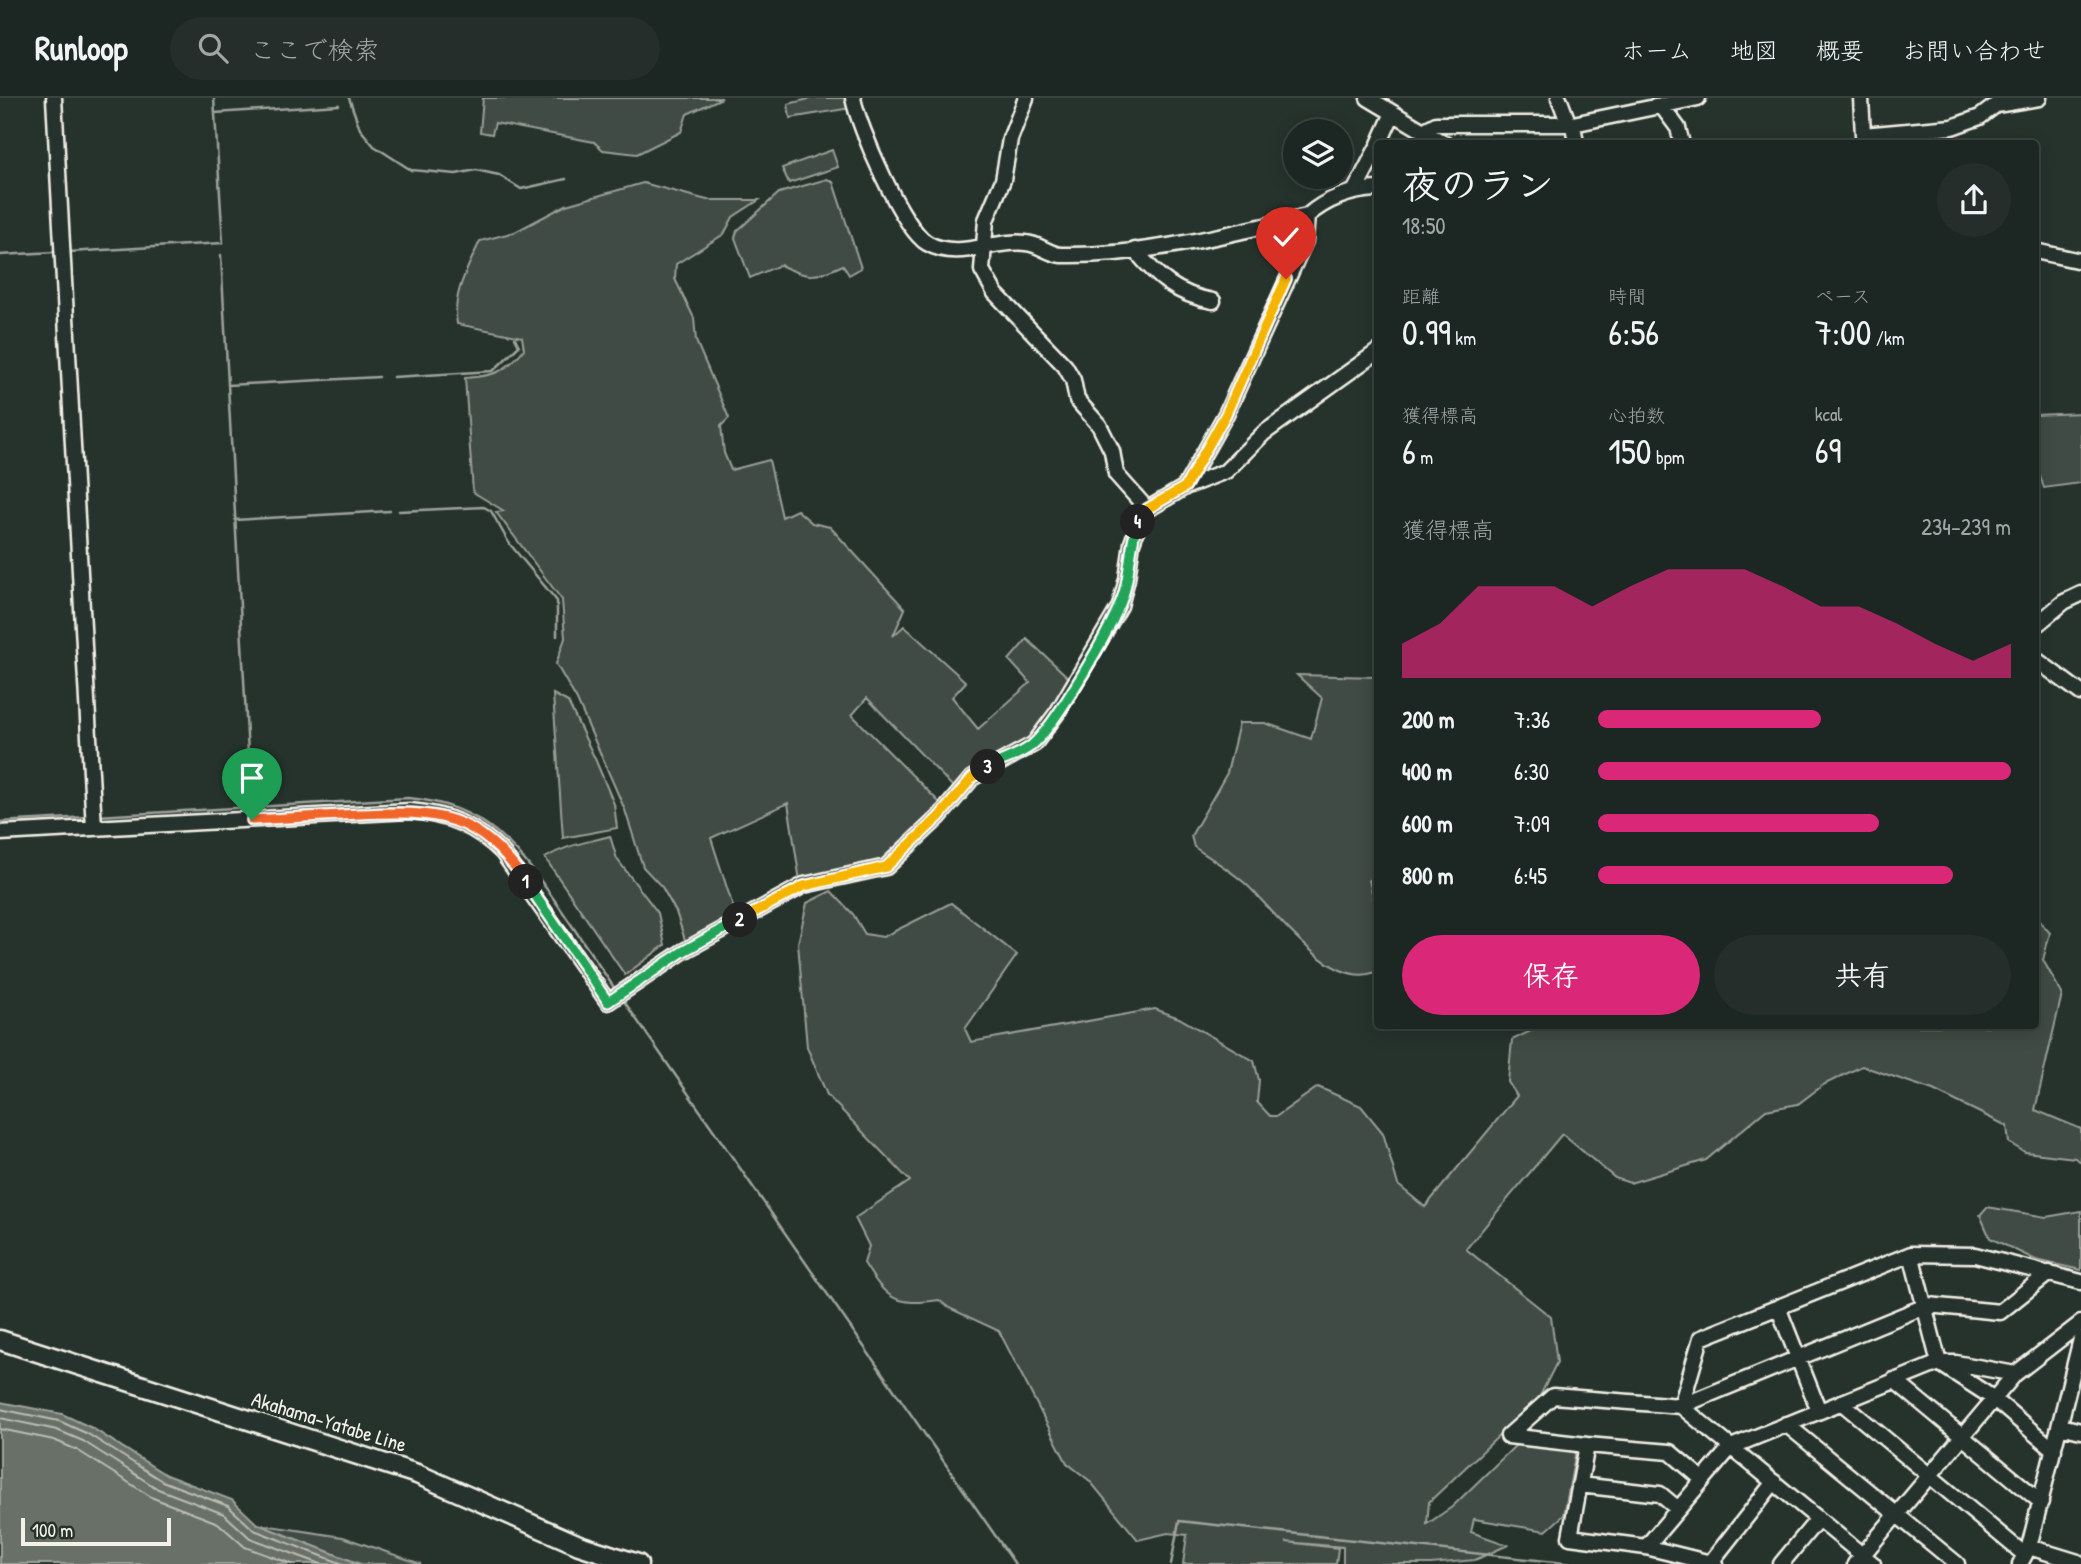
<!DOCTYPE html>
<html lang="ja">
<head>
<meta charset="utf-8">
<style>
  :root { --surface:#1c2622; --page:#252e2a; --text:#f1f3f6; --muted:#a0a5a5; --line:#3a4340; --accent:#db2777 }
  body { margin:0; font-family:"Patrick Hand","Klee One",sans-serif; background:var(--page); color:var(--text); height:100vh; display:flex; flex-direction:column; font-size:26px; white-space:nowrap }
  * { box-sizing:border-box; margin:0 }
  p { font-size:23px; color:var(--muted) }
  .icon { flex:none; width:38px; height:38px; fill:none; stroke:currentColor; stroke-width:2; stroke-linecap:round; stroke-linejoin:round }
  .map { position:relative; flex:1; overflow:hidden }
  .side { position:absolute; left:1374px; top:42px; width:665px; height:889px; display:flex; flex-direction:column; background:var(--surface); border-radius:7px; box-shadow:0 4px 18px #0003,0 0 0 2px var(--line) }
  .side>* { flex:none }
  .tools { position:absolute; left:1283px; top:21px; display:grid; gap:14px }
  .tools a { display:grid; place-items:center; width:70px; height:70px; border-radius:50%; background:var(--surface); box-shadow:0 4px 18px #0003,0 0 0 2px var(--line); font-size:35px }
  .scale { position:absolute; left:21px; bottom:18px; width:150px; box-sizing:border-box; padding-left:7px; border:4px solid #f4f1e8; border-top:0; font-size:19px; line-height:24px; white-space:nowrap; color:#f4f1e8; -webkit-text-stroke:5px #26332d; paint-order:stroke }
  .pin { position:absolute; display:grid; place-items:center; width:60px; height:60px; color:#fff; margin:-72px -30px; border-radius:50% 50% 50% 0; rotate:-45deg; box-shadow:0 0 7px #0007 }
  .pin .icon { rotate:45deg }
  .km { position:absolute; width:35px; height:35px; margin:-18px; border-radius:50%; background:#222; color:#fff; font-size:19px; line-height:35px; text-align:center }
  .round { display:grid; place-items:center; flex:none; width:74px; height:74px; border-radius:37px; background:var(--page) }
  .overview { display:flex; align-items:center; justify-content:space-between; height:119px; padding:0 28px }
  h1 { font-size:38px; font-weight:600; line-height:52px }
  .figures { display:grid; grid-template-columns:repeat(3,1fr); gap:10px; height:119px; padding:7px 28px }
  .figures div { display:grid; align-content:center }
  .figures b { font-size:35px; font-weight:600 }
  .figures small { font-size:19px; font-weight:400 }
  .figures p { font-size:19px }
  .chart { height:196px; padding:14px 28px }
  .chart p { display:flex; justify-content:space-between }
  .chart svg { width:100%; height:126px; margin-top:7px; fill:var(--accent); opacity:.7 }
  .action { display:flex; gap:14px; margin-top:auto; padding:14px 28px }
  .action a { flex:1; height:80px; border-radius:42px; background:var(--accent); color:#fff; font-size:28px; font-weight:600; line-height:80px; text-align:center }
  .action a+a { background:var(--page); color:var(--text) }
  ul { padding:0 28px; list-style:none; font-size:23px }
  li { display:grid; grid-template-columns:112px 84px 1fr; align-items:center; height:52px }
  li i { height:18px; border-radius:9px; background:var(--accent) }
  header { display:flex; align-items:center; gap:42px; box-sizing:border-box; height:98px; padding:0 35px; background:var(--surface); border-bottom:2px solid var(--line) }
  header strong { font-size:33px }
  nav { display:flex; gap:38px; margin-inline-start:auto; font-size:24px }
  .search { width:490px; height:63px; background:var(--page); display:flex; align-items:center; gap:18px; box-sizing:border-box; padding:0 24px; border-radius:38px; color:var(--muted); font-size:26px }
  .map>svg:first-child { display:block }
  .green { fill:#414b45; stroke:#9a9e96; stroke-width:2 }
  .water { fill:#676f68; stroke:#9fa39b; stroke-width:2 }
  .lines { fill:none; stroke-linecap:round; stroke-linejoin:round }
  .shore { stroke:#bcbdb5; stroke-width:2 }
  .stream { stroke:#9fa39b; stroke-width:2.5 }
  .minor-casing { stroke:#f4f1e8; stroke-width:19 }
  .major-casing { stroke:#f4f1e8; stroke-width:23 }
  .minor { stroke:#26332d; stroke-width:14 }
  .major { stroke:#26332d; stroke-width:18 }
  .split-1-casing { stroke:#fff; stroke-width:14 }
  .split-2-casing { stroke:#fff; stroke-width:14 }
  .split-3-casing { stroke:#fff; stroke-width:14 }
  .split-4-casing { stroke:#fff; stroke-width:14 }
  .split-5-casing { stroke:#fff; stroke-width:14 }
  .split-1 { stroke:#f0652b; stroke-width:9 }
  .split-2 { stroke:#22a559; stroke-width:9 }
  .split-3 { stroke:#f5b400; stroke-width:9 }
  .split-4 { stroke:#22a559; stroke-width:9 }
  .split-5 { stroke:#f5b400; stroke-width:9 }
  .labels { text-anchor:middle; stroke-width:6; stroke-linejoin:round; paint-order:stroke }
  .street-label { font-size:21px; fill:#f4f1e8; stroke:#26332d }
</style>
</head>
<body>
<header>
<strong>Runloop</strong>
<div class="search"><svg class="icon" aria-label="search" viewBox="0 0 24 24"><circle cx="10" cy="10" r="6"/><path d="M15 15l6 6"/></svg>ここで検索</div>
<nav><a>ホーム</a><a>地図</a><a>概要</a><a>お問い合わせ</a></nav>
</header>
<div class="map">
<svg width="2081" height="1466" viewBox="0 0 2081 1466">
  <rect width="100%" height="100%" fill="#26332d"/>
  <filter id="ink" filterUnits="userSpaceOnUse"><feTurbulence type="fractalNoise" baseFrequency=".0143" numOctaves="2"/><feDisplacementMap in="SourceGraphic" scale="14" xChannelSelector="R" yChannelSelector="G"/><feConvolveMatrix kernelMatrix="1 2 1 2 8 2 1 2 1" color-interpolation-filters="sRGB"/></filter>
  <g filter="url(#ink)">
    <path class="green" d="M483,0H722L687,16L681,34L637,56L603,52L594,44L495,25L492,36L480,34Z
      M813,0H848L851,10L790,20L788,6Z
      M832,52L838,69L789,85L782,70Z
      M827,81L833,84L861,170L849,177L843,167C816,180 808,181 780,167L750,180L735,140L737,133L779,95Z
      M643,85L707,102H759L733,119L724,136L676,166L675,181L694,220L696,243L729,320L721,328L724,355L731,372L769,362L782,419L797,412L812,425L830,429L905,511L893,538L904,528L966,584L952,599L978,631L1030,585L1009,562L1027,541L1070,581L1037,634L1025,646L955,691L867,600L852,617L942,707L886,763L800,783L788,705L711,740L736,818L686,845L676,814L662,789L643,769L625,712L577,602L556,566L565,540L562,502L496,414L504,413L473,394L465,280C494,278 505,275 524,251L522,239L457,226C452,195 468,170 480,143L515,134L566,107Z
      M2081,315V385L2044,390L2035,364V317Z
      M1297,577L1377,579V735L1371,745L1377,748V783L1369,782L1377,814V873C1333,895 1275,814 1248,788C1232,773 1212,761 1194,749L1191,738L1227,675L1239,625H1265L1311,641L1322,600Z
      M553,596L568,604L596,663L614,706L617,730L563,740Z
      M610,738L617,761L658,815L665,847L625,877L545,760C568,746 585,745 610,738Z
      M831,793L853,816L865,836L883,839L951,805L1017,857L965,931L971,944L1155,911L1179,920L1254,963L1259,982L1257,1004L1270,1018H1277L1318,989L1361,1008L1383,1035L1398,1087L1425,1109L1517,998L1508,984L1512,942L1541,928H2035V818L2050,835L2043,862L2062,896L2035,1012L2081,1031V1064L2075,1060L2025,1054L2009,1045L2007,1028L1933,992L1862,968L1823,987L1798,1006L1766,1012L1706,1062L1630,1085L1615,1080L1562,1036L1466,1151L1551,1219L1557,1264L1539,1300L1429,1404L1427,1426L1452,1409L1519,1344L1576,1352L1564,1417L1546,1433L1474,1421L1471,1434L1508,1447L1475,1462L1431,1466H1343V1449L1286,1444L1338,1450L1336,1466H1183L1187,1437L1168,1435L1138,1442L1090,1383L1067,1365L999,1233L949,1210L939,1202C895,1208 887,1202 864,1165L869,1148L855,1120L910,1083L827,997L807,949L798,845L807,805Z
      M1987,1109L2046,1119L2081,1113V1172L2036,1162L1990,1140L1980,1117Z
      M257,1426L343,1439L421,1466H360Z"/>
    <path class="water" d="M0,1304L62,1316L92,1330L166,1377L232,1402L257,1426L360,1466H0Z"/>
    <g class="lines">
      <path class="shore" d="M0,1311L59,1323L88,1336L162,1383L228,1408L254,1432L343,1466
        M0,1320L57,1332L83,1343L158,1391L224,1416L250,1440L321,1466
        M0,1331L54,1342L77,1352L153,1400L218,1425L245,1449L292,1466"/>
      <path class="stream" d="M349,0L360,31L374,48L411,72L456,76L476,72L499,77L521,91L566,81
        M215,15L339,7
        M68,154L223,145L214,0
        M0,157L56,154
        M221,157L250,693
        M393,279L493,273L519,248L515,240
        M228,287L379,279
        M399,413L484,409L491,413L509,445L557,503V538
        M235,422L390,413
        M98,718L408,700C485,707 516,747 558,807C577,835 596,863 615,891
        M0,724L88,719
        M621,899L1015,1466
        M1171,1466L1179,1423L1573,1466"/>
      <g class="minor-casing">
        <path id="minor" d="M54,0L94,730
          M853,0C859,30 902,130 927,145C958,163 994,141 1026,145C1039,146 1049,156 1061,157C1143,159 1228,136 1307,118C1328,100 1351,92 1377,91
          M1026,0L1010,41L1003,82L986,122L982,172L995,195L1065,268L1073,282L1077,302L1099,327L1112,353L1116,376L1147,411
          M1368,0L1445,46
          M1559,0L1568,24
          M1861,0L1863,37L1952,29L1980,19L1996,7L2039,0
          M1661,7L1678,30L1682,46
          M1573,26L1576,46
          M1423,33L1436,26H1573L1698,0
          M1379,46L1393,15
          M1355,92L1377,50
          M1135,152C1157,179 1177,197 1213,203
          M2035,153L2081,163
          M1185,389L1226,316L1305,143L1307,118
          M2035,528L2064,504L2081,496
          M2035,561L2081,595
          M0,735L410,713C447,716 477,728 503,755L608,904L682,854L804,787L886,769L939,719L972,680L1034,646L1057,615L1120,508L1127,481L1132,445L1143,414L1185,389L1226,373L1264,335L1377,254
          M1911,1156L1939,1265H1956L2015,1276
          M1778,1209L1819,1313
          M1894,1282L2041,1404
          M1841,1304L2025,1457
          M1681,1308L1701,1240L1911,1156L1975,1157L2081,1184
          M1681,1308L1928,1207L2000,1214L2049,1175
          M1786,1326L1957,1466
          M2061,1328L2081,1333
          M1508,1338L1553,1298L1681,1308L1873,1466
          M1508,1338L1587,1347L1570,1439L1646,1449L1715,1466
          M1587,1347L1670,1354L1702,1381
          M1579,1387L1660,1396L1678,1411
          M1646,1449L1731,1349L1939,1265L1993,1300L2054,1352
          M2029,1449L2078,1464
          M1711,1464L1774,1384
          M1781,1466L1818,1421
          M1855,1466L2015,1276L2081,1225
          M2020,1466L2029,1449L2081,1241"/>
      </g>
      <g class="major-casing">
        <path id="major" d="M0,1242L417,1376L579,1447L638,1466"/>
      </g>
      <use href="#minor" class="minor"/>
      <use href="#major" class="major"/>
    </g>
  </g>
  <g class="lines" filter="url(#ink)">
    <g class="split-1-casing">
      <path id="split-1" d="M252,722C288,720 324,718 359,716C438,712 478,715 526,784"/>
    </g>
    <g class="split-2-casing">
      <path id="split-2" d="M526,784L608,904L682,854L740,822"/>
    </g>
    <g class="split-3-casing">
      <path id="split-3" d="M740,822L804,788L886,769L939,719L972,680L988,669"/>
    </g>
    <g class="split-4-casing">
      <path id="split-4" d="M988,669C1003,662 1018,658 1031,648C1055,629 1113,528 1123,498C1131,474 1129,448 1138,424"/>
    </g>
    <g class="split-5-casing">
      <path id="split-5" d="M1138,424L1147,411L1185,389L1226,316L1286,181"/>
    </g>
    <use href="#split-1" class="split-1"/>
    <use href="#split-2" class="split-2"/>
    <use href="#split-3" class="split-3"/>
    <use href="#split-4" class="split-4"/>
    <use href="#split-5" class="split-5"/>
  </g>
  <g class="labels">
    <g class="street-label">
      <text transform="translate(329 1324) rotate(17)" y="7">Akahama-Yatabe Line</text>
    </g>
  </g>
</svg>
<div class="tools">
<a><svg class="icon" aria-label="layers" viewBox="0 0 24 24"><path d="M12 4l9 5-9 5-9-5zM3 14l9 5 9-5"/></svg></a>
</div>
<div class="scale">100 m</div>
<div class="pin" style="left:252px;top:722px;background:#1e9e55"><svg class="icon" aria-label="arrive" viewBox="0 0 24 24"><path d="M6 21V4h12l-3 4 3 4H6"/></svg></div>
<div class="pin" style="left:1286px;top:181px;background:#d93025"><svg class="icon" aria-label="check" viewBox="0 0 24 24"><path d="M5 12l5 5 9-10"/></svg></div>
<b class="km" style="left:526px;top:784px">1</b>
<b class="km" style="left:740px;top:822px">2</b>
<b class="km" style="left:988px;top:669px">3</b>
<b class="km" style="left:1138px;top:424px">4</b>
<section class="side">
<div class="overview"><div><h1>夜のラン</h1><p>18:50</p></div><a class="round"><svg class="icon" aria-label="share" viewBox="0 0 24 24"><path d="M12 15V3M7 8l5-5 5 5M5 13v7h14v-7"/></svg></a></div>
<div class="figures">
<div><p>距離</p><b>0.99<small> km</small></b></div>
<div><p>時間</p><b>6:56</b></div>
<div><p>ペース</p><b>7:00<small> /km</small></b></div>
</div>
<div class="figures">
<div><p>獲得標高</p><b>6<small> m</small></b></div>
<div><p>心拍数</p><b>150<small> bpm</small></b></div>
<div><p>kcal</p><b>69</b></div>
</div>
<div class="chart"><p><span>獲得標高</span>234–239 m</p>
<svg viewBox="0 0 160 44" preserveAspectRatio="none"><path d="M0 44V32L10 25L20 12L30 12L40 12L50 19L60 12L70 6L80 6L90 6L100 12L110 19L120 19L130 25L140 32L150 38L160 32V44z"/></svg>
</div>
<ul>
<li><b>200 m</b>7:36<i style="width:54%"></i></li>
<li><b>400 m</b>6:30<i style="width:100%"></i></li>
<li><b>600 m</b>7:09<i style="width:68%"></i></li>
<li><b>800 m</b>6:45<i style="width:86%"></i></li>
</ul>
<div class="action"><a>保存</a><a>共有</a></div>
</section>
</div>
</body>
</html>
